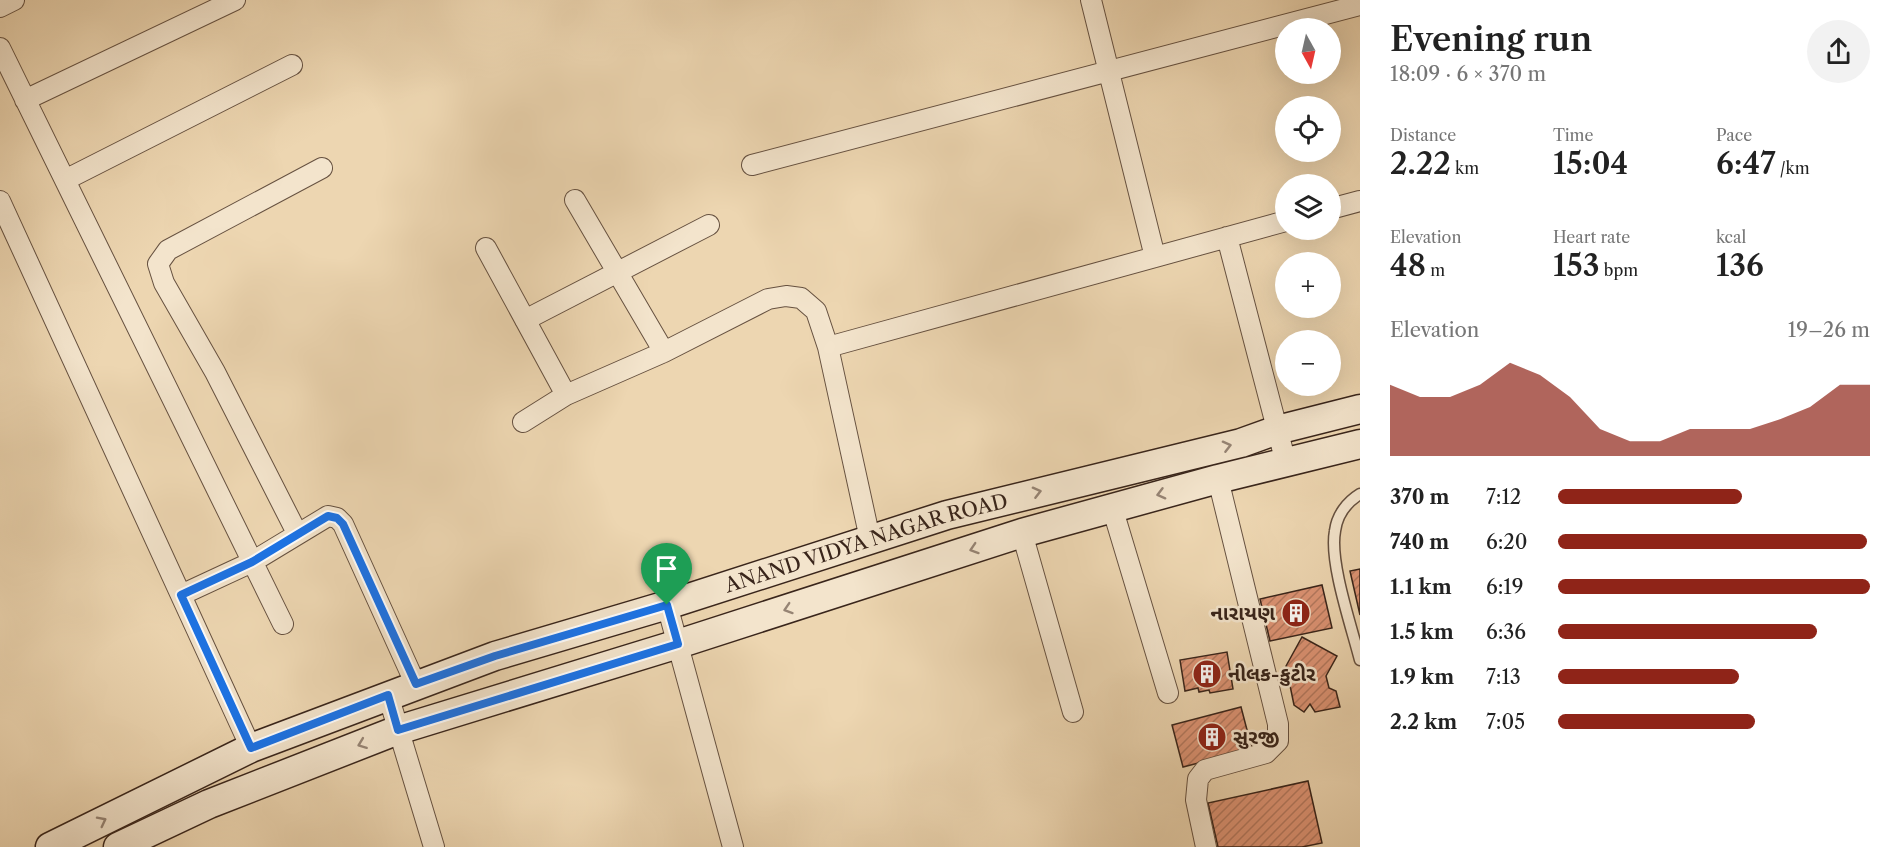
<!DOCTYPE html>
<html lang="en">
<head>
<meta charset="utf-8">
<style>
  :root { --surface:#fff; --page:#f2f2f2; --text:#222; --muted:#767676; --accent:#8f2418 }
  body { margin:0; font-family:"Libre Caslon Text","Noto Sans Gujarati",serif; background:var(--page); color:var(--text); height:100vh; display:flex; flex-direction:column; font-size:22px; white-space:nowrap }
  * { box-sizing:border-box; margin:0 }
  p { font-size:20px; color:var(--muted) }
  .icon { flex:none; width:33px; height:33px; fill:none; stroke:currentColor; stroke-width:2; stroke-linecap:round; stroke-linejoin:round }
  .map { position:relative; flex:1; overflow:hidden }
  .side { display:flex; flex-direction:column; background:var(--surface); width:540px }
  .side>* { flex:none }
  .needle { width:39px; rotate:172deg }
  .tools { position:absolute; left:1275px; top:18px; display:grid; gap:12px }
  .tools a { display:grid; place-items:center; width:66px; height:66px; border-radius:50%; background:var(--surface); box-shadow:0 6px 24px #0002; font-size:30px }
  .pin { position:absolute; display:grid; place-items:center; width:51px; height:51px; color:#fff; margin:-62px -26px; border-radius:50% 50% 50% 0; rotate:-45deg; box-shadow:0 0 6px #0007 }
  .pin .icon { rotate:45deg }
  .round { display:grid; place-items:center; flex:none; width:63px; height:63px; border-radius:32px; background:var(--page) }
  .headline { display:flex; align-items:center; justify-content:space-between; height:102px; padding:0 30px }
  h1 { font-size:33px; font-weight:600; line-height:45px }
  .figures { display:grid; grid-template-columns:repeat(3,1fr); gap:9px; height:102px; padding:6px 30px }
  .figures div { display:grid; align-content:center }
  .figures b { font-size:30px; font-weight:600 }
  .figures small { font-size:16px; font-weight:400 }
  .figures p { font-size:16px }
  .chart { height:168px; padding:12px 30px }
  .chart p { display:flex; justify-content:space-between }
  .chart svg { width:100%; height:108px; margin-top:6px; fill:var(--accent); opacity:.7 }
  ul { padding:0 30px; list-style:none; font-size:20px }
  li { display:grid; grid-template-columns:96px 72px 1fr; align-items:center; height:45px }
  li i { height:15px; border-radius:8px; background:var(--accent) }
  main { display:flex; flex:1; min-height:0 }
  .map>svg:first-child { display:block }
  .building { fill:url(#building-hatch); stroke:#39251b; stroke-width:1.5 }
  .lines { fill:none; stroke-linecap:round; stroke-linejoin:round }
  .service-casing { stroke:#665140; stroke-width:13 }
  .minor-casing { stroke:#665140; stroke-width:22 }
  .secondary-casing { stroke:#39251b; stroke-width:31 }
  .service { stroke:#f3e4cc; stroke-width:10 }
  .minor { stroke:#f3e4cc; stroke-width:20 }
  .secondary { stroke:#f3e4cc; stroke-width:28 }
  .oneway { stroke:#968474 }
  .route-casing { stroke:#fff; stroke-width:12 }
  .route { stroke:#1a73e8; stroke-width:8 }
  .labels { text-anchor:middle; stroke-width:5; stroke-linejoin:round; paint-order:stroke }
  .street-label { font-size:20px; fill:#39251b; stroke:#f3e4cc }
  .poi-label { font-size:20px; font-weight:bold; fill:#39251b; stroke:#f3e4cc; text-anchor:start }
</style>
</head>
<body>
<main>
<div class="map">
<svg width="1360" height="847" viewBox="0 0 1360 847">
  <defs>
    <pattern id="building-hatch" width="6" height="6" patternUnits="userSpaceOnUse" patternTransform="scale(1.5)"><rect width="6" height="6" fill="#dd9475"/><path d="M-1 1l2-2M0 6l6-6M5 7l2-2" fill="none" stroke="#b4795f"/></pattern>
  </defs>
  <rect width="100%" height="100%" fill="#edd6b1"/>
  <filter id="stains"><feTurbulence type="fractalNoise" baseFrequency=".00333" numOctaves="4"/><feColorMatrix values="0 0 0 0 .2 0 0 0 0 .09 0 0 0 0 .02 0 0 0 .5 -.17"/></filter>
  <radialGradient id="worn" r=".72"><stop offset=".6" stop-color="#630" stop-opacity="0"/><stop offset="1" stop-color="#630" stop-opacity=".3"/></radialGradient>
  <path class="building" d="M1360,569V615L1350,571Z
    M1322,585L1332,628L1270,641L1260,599Z
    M1302,637L1337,656L1326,676L1329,688L1336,691L1340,707L1315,712L1310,704L1304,712L1294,705L1286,666Z
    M1227,652L1233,689L1210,693L1209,690L1199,692L1198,688L1185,691L1180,660Z
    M1241,707L1252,749L1183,767L1172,725Z
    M1308,781L1322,843L1302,847H1218L1208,803Z"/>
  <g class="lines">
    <g class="service-casing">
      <path id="service" d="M1360,494C1347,502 1337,515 1335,531C1329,562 1352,628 1360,660"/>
    </g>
    <g class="minor-casing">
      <path id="minor" d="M1091,0L1155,257
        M0,7L14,0
        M0,48L283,624
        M25,100L235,0
        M752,165L1360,5
        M65,180L292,65
        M575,200L664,352
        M0,201L251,748
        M1330,209L1360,201
        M1227,237L1286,463
        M486,248L566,395
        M525,320L709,225
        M828,347L1286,221
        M523,422L566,395L664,352L768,299L786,296L801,298L816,311L828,347L870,539
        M1112,507L1168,693
        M297,533L215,372L164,283L158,264L168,250L322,168
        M1022,533L1073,712
        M181,595L252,562L328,516L337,518L343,524L416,685
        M667,605L733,847
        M388,695L434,847
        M1206,847L1196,800L1198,779L1205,770L1266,753L1278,741V724L1218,479"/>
    </g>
    <g class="secondary-casing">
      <g id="secondary">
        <path id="s1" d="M50,847L251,748L495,656L667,605L947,515L1241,443L1277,430L1360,409"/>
        <path d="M118,847L209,804L398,730L678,644L1022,533L1218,479L1360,444"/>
      </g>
    </g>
    <use href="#service" class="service"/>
    <use href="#minor" class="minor"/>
    <use href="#secondary" class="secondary"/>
  </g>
  <defs><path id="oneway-chevron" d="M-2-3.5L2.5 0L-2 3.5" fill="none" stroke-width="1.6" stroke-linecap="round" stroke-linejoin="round" transform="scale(1.5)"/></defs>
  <g class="oneway">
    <use href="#oneway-chevron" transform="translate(1227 446) rotate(-14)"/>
    <use href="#oneway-chevron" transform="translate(1037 492) rotate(-14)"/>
    <use href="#oneway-chevron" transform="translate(1161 494) rotate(165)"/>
    <use href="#oneway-chevron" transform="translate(974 549) rotate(162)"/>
    <use href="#oneway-chevron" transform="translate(788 609) rotate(162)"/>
    <use href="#oneway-chevron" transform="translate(362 744) rotate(159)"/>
    <use href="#oneway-chevron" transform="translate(102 821) rotate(-27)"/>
  </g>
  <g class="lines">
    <g class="route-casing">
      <path id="route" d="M328,516L337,518L343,524L416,684L495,656L667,605L678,644L398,730L388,695L251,748L181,595L252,562Z"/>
    </g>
    <use href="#route" class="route"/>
  </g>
  <defs>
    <g id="building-disc" transform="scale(1.5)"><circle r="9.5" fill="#8f2418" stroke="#f3e4cc"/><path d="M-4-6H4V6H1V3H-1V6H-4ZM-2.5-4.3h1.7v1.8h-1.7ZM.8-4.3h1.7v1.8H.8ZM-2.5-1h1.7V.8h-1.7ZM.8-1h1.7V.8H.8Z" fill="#fff"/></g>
  </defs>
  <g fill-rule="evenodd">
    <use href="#building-disc" x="1296" y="613"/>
    <use href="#building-disc" x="1207" y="674"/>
    <use href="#building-disc" x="1212" y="737"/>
  </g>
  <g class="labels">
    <g class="street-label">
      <text dy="7" stroke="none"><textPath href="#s1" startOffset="873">ANAND VIDYA NAGAR ROAD</textPath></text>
    </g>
    <g class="poi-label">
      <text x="1275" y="620" text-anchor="end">નારાયણ</text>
      <text x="1228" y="681">નીલક-કુટીર</text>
      <text x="1233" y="744">સુરજી</text>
    </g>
  </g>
  <rect width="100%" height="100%" filter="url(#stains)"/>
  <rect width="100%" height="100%" fill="url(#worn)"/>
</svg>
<div class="tools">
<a><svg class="needle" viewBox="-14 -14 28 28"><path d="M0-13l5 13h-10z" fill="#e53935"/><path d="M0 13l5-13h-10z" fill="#767676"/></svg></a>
<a><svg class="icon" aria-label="locate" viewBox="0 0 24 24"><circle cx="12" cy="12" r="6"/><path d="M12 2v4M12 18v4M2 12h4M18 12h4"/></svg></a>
<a><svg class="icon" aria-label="layers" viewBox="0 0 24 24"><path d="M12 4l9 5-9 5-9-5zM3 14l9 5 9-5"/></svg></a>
<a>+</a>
<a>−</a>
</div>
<div class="pin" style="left:667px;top:605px;background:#1e9e55"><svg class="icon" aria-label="arrive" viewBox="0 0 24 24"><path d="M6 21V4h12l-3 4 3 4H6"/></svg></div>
</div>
<section class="side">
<div class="headline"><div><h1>Evening run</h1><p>18:09 · 6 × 370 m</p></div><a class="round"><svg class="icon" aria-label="share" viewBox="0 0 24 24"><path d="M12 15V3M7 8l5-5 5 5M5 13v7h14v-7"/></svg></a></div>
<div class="figures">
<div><p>Distance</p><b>2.22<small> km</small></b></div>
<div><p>Time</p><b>15:04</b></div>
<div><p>Pace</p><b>6:47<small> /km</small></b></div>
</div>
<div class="figures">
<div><p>Elevation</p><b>48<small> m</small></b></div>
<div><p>Heart rate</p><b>153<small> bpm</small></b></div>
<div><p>kcal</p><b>136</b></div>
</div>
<div class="chart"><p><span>Elevation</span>19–26 m</p>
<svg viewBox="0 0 160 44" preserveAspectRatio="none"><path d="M0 44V15L10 20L20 20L30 15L40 6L50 11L60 20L70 33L80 38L90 38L100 33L110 33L120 33L130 29L140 24L150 15L160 15V44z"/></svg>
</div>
<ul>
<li><b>370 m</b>7:12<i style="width:59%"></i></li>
<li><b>740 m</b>6:20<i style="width:99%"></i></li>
<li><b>1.1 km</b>6:19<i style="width:100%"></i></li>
<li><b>1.5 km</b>6:36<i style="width:83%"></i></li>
<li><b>1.9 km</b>7:13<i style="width:58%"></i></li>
<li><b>2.2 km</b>7:05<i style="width:63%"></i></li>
</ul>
</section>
</main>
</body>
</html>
